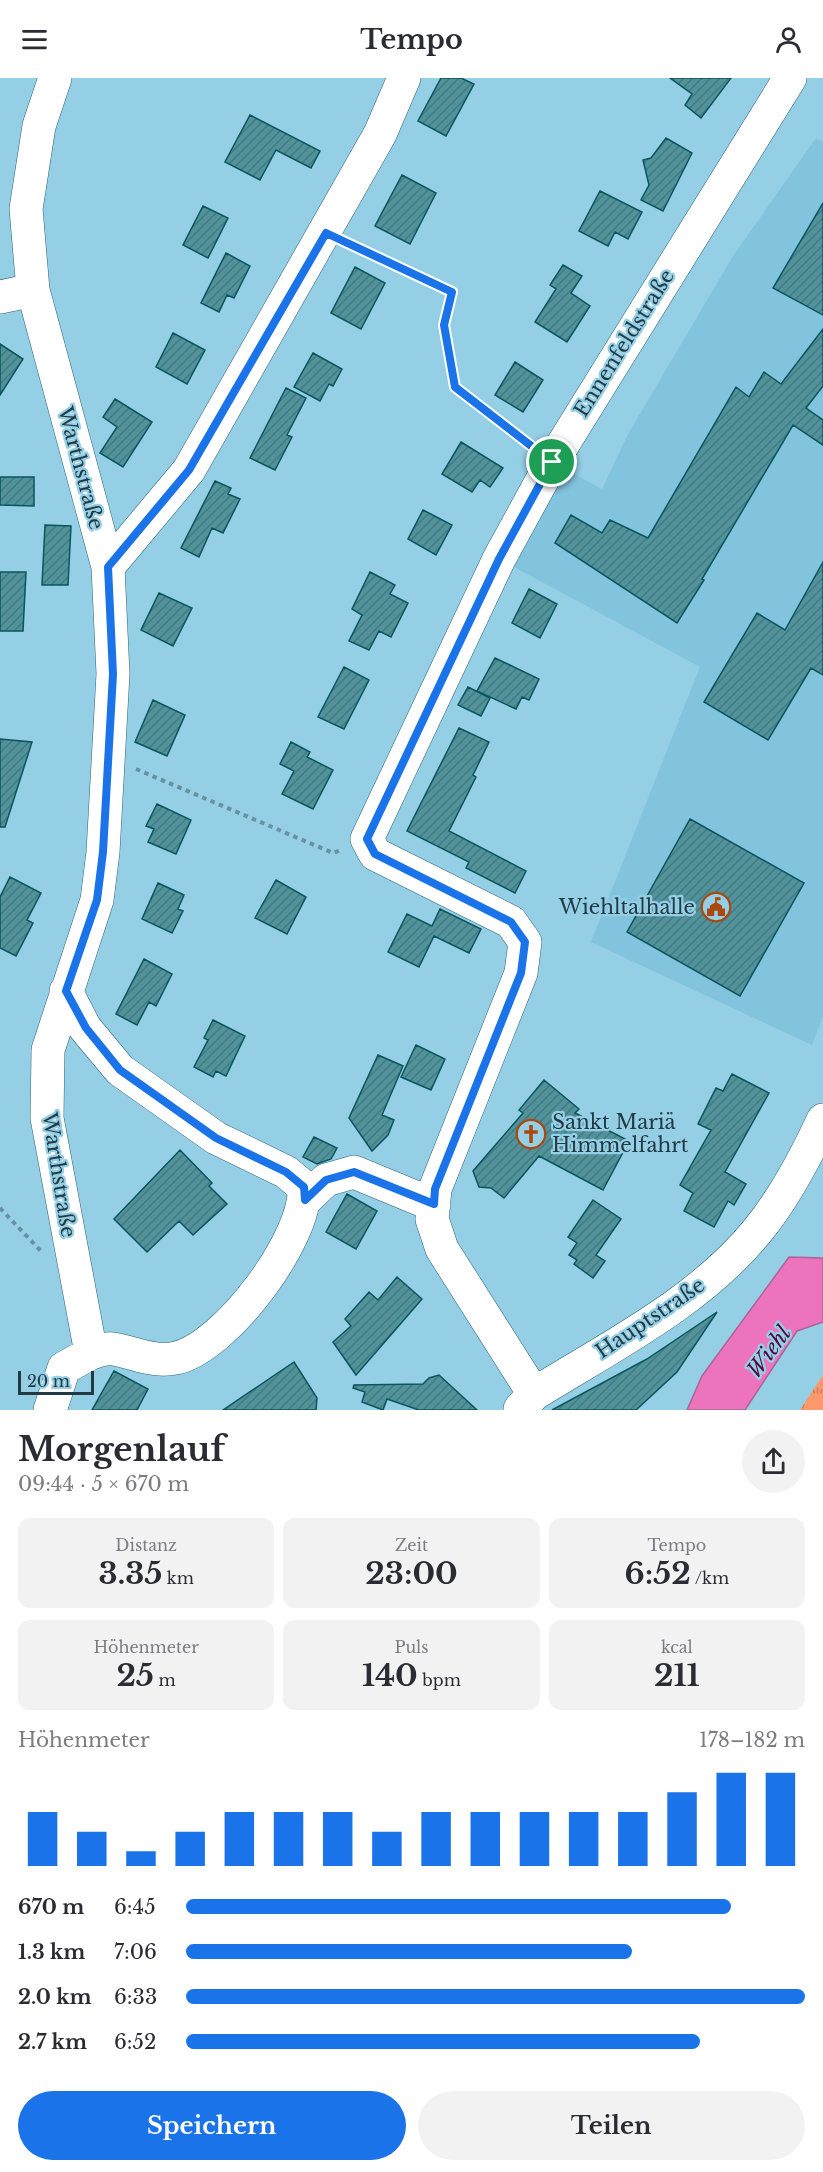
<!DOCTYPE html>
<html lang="de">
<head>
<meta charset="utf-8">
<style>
  :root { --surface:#fff; --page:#f2f2f3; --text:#2b2b33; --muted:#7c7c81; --accent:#1a73e8 }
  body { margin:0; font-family:"Libre Baskerville",serif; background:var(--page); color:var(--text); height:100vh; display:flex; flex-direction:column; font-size:22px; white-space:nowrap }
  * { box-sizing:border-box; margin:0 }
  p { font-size:20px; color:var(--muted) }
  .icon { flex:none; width:33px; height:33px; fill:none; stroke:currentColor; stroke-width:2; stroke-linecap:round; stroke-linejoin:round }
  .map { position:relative; height:1332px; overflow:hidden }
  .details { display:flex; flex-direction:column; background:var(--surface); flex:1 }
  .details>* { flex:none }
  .scale { position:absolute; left:18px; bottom:15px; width:76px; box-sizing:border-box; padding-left:6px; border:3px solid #223a43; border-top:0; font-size:16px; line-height:21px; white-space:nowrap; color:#223a43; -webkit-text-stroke:4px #95cfe6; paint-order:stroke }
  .pin { position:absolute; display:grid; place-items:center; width:51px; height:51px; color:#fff; margin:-26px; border:3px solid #fff; border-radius:50%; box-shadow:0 2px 6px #0007 }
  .round { display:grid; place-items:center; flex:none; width:63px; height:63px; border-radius:32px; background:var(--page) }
  .headline { display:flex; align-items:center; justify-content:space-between; height:102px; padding:0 18px }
  h1 { font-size:33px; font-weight:800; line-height:45px }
  .metrics { display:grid; grid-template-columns:repeat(3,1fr); gap:9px; height:102px; padding:6px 18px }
  .metrics div { display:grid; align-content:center; border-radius:12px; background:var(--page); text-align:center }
  .metrics b { font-size:30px; font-weight:800 }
  .metrics small { font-size:16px; font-weight:400 }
  .metrics p { font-size:16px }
  .chart { height:168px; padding:12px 18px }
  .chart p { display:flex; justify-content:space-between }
  .chart svg { width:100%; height:108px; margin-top:6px; stroke:var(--accent); stroke-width:6 }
  .action { display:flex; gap:12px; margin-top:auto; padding:12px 18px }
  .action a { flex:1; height:69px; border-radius:36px; background:var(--accent); color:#fff; font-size:24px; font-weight:800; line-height:69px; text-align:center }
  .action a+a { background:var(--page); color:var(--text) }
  ul { padding:0 18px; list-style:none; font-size:20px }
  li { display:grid; grid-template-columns:96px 72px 1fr; align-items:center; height:45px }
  li i { height:15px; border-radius:8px; background:var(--accent) }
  header { display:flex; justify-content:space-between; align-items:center; height:78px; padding:0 18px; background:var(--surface); font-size:27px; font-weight:800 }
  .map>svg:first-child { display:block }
  .built { fill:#82c3de }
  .grass { fill:url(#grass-tufts) }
  .water { fill:#eb74bc; stroke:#af6398; stroke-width:1.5 }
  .building { fill:url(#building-hatch); stroke:#09565c; stroke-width:1.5 }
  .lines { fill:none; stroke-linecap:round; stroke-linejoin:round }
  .minor-casing { stroke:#2b6479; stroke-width:34 }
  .path { stroke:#6692a3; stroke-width:4; stroke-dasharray:4.5 4.5; stroke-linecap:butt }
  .minor { stroke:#fff; stroke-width:33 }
  .route-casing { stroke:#fff; stroke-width:12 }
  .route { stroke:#1a73e8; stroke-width:8 }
  .labels { text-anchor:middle; stroke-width:4.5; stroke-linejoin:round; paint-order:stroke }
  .street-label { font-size:20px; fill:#223a43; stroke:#95cfe6 }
  .poi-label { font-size:20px; fill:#223a43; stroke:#95cfe6; text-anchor:end }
  .water-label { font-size:21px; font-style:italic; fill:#54073c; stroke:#95cfe6 }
</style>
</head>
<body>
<header><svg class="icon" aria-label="menu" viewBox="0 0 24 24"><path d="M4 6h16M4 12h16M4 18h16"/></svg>Tempo<svg class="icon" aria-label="person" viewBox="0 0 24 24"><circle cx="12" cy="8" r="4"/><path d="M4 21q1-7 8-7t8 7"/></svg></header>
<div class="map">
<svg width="823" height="1332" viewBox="0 0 823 1332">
  <defs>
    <pattern id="grass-tufts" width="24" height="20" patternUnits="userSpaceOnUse" patternTransform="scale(1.5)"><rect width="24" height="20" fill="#fc996c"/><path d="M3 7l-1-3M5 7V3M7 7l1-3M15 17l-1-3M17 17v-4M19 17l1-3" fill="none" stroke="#cc7e5a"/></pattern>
    <pattern id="building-hatch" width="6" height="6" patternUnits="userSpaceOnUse" patternTransform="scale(1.5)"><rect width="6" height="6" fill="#52939b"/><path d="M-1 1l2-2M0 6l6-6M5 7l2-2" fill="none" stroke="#447980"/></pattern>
  </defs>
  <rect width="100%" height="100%" fill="#95cfe6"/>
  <path class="built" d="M816,60L823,64V938L812,967L591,864L700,589L499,481L552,384L602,411L628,356L733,178Z"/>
  <path class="grass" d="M823,1297V1332H800Z"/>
  <path class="water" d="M789,1179L823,1180V1244L797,1253L745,1332H687L702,1298Z"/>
  <path class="building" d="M441,0H461L474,6L446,58L418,43Z
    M670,0H731L701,40L685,27L692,16Z
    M250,37L320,73L311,90L276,72L260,102L225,84Z
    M666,60L692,75L663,133L641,122L649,107L643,82L651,80Z
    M402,97L436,115L410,166L375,148Z
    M600,113L642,134L628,161L615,154L608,168L579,153Z
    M823,125V237L773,210Z
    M203,128L228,140L208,180L183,167Z
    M226,175L250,188L234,220L227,217L219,234L201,225Z
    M563,187L582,198L571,215L590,228L567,264L535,244L556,211L550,207Z
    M355,189L385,205L361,251L331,235Z
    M823,251V308L806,330L823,342V367L793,347L702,501L704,502L677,545L555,465L571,437L602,455L610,442L648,460L736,309L749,319L764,294L781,306Z
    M173,255L205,272L187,306L156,289Z
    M0,266L23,281L0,317Z
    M313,275L342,291L333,308L329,306L320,323L294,309Z
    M515,284L543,302L523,334L495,317Z
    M286,310L306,320L287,357L292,359L275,392L250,380Z
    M115,321L152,344L123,389L100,375L117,349L103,339Z
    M461,364L503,390L490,409L480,402L472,414L442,396Z
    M0,399H34V428L0,427Z
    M215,403L231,410L228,416L240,421L223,455L212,450L199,479L181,470Z
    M423,432L452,447L436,477L408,461Z
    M45,447L71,448L68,507H42Z
    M823,484V597L811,590L768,662L704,624L757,535L785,552Z
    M0,494H26L23,553H0Z
    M370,494L395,507L390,516L408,525L391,559L379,553L369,572L349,563L362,537L352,531Z
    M529,511L557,526L540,560L512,545Z
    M159,515L192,530L173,568L141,552Z
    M495,580L539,601L529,622L522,619L516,631L477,613Z
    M344,589L369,602L344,651L318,639Z
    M468,609L490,620L481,638L458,627Z
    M153,622L185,637L167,678L135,664Z
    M459,650L489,664L473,697L476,699L449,753L526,793L515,815L466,790L469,784L407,753Z
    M0,661L32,664L5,749H0Z
    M291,664L310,674L307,679L333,692L313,731L282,716L294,693L280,686Z
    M157,726L191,742L176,776L148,764L154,751L146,748Z
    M690,741L804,805L740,918L627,854Z
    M10,799L41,815L27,842L33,845L16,878L0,870V819Z
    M276,802L306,819L287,856L255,840Z
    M158,805L184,817L178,831L183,833L172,855L142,841Z
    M440,831L481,851L469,875L434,858L419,889L388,874L407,836L432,848Z
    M144,881L172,896L156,928L149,924L137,947L116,936Z
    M213,942L245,958L226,998L216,993L213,999L194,989L208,962L204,960Z
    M416,967L445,981L431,1012L401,999Z
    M378,977L403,988L382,1037L394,1042L388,1057L372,1073L349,1040Z
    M732,996L769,1015L725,1094L746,1106L734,1127L728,1123L714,1149L684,1133L693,1115L680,1107L711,1052L698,1046L716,1010L723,1013Z
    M544,1002L579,1031L575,1035L629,1063L603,1112L539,1078L504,1120L491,1110L479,1109L473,1093L523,1035L519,1032Z
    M314,1059L337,1070L331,1081L317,1086L303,1079Z
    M180,1072L212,1105L209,1108L227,1126L193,1157L179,1143L147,1174L114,1141Z
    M347,1116L377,1133L356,1171L326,1154Z
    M593,1122L621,1141L596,1177L605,1183L593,1200L574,1186L577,1182L569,1177L577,1165L568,1159Z
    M397,1199L422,1221L356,1297L333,1264L351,1248L345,1241L369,1214L378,1222Z
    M717,1234L677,1294L636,1332H552L647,1281Z
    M294,1284L317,1320L316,1332H223Z
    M114,1293L148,1311L137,1332H92Z
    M439,1297L477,1332H419L387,1321L383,1332L362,1324L365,1314L353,1310L354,1307L423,1306L429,1300Z"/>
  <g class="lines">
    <g class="minor-casing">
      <path id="minor" d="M0,219L33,212
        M108,489L189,392L380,56L404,0
        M66,913L85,950L120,992L216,1060L286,1094L304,1109C308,1159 226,1269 176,1280C154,1285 133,1274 113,1271C106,1270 97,1273 91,1275
        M305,1122L326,1102L354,1094L434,1127
        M534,1316L442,1171L432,1141L435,1111L521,895L525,864L511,844L375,776L367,761L499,481L552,384L790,0
        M520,1331L534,1316C611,1268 700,1224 758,1152C785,1119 805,1081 823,1042
        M50,1332L64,1290L91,1275L47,1040L48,972L97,822L103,774L113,596L108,489L33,212L26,131L39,48L55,0"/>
    </g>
    <path class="path" d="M348,166L452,214L444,247L455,309L531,367
      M136,691L333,775L341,772
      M0,1130L41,1173"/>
    <use href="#minor" class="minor"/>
  </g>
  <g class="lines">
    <g class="route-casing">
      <path id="route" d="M326,155L452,214L444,247L455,309L552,384L499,481L367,761L375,776L511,844L525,864L521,895L435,1111L434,1126L354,1094L326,1102L305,1122L304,1109L286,1094L216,1060L120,992L86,950L66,913L97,822L103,774L113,596L108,489L189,392Z"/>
    </g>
    <use href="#route" class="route"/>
  </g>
  <defs>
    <g id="civic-ring" transform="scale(1.5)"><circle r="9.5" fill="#95cfe6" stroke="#ab480e" stroke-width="1.5"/><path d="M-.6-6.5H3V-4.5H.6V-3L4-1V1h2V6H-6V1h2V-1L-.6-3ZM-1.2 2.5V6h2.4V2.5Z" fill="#ab480e"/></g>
    <g id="church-ring" transform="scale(1.5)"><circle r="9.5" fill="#95cfe6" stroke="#ab480e" stroke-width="1.5"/><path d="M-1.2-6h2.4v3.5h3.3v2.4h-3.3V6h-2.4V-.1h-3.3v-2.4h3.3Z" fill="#ab480e"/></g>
  </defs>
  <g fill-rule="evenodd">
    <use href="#civic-ring" x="716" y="829"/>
    <use href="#church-ring" x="531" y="1056"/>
  </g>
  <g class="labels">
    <g class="street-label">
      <text transform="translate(624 265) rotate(-58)" y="7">Ennenfeldstraße</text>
      <text transform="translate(81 390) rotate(75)" y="7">Warthstraße</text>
      <text transform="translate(59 1097) rotate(81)" y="7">Warthstraße</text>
      <text transform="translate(650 1240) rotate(-34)" y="7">Hauptstraße</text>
    </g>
    <g class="poi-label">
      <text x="695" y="836">Wiehltalhalle</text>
      <text x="552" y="1051" text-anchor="start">Sankt Mariä<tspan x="552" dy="23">Himmelfahrt</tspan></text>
    </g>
    <g class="water-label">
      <text transform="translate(769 1274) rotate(-53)" y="7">Wiehl</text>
    </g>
  </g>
</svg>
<div class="scale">20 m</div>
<div class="pin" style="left:552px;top:384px;background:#1e9e55"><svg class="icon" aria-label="arrive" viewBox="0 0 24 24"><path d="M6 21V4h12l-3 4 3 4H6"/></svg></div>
</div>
<section class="details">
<div class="headline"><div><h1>Morgenlauf</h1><p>09:44 · 5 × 670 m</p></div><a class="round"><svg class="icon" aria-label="share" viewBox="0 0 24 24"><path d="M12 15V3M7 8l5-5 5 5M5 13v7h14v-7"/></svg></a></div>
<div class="metrics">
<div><p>Distanz</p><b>3.35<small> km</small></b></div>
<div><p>Zeit</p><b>23:00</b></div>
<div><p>Tempo</p><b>6:52<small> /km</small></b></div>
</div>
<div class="metrics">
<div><p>Höhenmeter</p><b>25<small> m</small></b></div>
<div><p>Puls</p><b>140<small> bpm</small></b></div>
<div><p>kcal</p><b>211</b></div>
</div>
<div class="chart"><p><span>Höhenmeter</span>178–182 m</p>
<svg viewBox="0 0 160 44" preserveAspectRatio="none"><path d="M5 44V22M15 44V30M25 44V38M35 44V30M45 44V22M55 44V22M65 44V22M75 44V30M85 44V22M95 44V22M105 44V22M115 44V22M125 44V22M135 44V14M145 44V6M155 44V6"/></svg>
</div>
<ul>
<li><b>670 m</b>6:45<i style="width:88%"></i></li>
<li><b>1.3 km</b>7:06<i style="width:72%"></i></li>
<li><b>2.0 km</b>6:33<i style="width:100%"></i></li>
<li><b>2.7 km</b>6:52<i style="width:83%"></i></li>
</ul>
<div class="action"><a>Speichern</a><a>Teilen</a></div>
</section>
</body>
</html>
